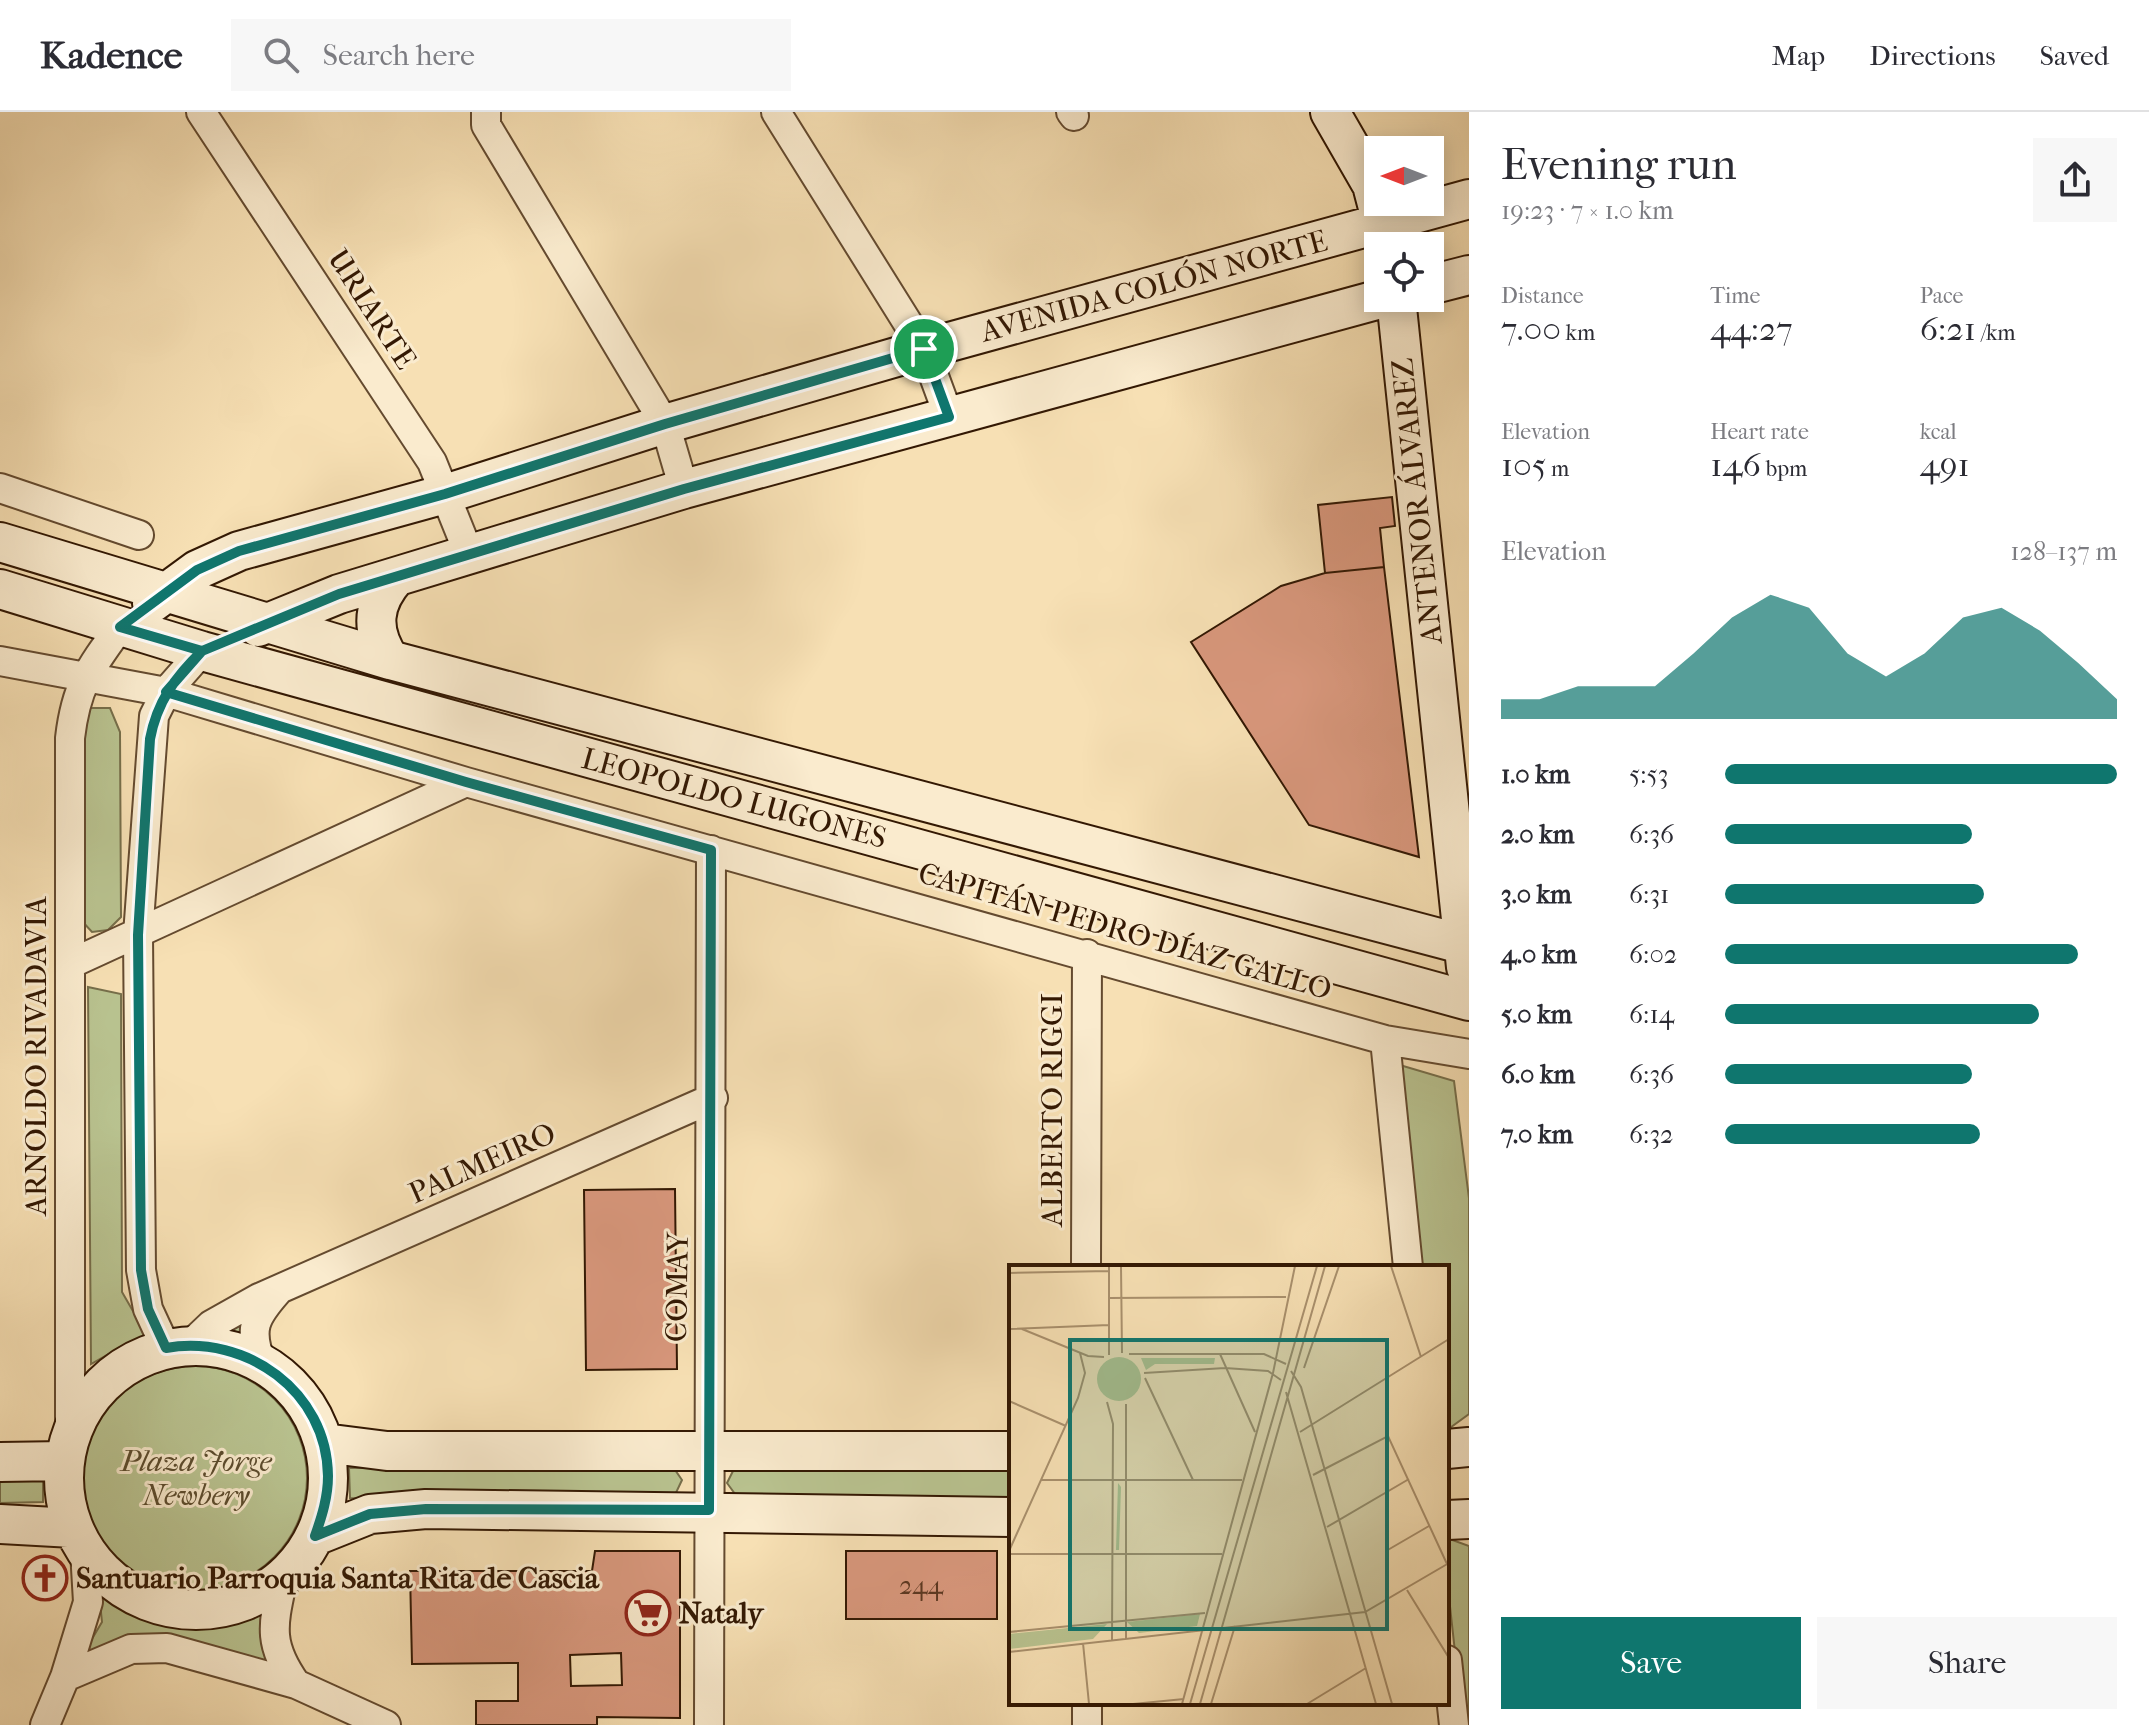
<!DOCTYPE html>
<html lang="en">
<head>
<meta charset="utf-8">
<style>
  :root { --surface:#fff; --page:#f7f7f7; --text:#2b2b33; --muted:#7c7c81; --line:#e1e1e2; --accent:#0f766e }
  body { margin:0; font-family:"IM FELL French Canon",serif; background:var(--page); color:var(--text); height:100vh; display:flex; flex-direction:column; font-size:30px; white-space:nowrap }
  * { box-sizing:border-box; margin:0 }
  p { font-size:26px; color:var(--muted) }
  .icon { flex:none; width:44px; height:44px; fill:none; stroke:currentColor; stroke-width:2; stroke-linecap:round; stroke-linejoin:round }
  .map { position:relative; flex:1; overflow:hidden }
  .panel { display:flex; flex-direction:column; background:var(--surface); width:680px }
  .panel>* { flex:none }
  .needle { width:52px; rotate:270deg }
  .fabs { position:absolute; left:1364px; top:24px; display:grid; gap:16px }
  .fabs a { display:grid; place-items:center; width:80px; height:80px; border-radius:0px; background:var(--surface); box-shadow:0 4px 20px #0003; font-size:40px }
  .pin { position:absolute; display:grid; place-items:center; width:68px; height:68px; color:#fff; margin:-34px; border:4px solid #fff; border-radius:50%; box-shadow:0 2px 8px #0007 }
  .round { display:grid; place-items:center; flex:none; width:84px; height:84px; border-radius:0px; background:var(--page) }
  .overview { display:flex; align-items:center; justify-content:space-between; height:136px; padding:0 32px }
  h1 { font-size:44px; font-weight:600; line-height:60px }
  .figures { display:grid; grid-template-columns:repeat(3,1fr); gap:12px; height:136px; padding:8px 32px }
  .figures div { display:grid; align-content:center }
  .figures b { font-size:34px; font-weight:600 }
  .figures small { font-size:22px; font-weight:400 }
  .figures p { font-size:22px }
  .chart { height:224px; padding:16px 32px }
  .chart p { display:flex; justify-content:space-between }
  .chart svg { width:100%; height:144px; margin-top:8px; fill:var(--accent); opacity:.7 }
  .primary-button { display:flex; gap:16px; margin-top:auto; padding:16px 32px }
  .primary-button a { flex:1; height:92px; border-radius:0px; background:var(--accent); color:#fff; font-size:32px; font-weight:600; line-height:92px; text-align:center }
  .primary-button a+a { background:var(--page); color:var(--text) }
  ul { padding:0 32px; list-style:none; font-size:26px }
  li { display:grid; grid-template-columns:128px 96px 1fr; align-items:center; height:60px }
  li i { height:20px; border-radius:10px; background:var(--accent) }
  header { display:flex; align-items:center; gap:48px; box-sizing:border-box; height:112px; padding:0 40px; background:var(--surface); border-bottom:2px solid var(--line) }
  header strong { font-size:38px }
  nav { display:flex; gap:44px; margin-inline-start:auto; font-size:28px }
  .search { width:560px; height:72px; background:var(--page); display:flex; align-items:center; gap:20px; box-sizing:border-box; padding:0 28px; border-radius:0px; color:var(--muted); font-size:30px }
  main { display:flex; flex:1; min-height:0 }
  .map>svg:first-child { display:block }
  .green { fill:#b9c390; stroke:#766e4a; stroke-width:2 }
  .building { fill:#d8977c; stroke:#331803; stroke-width:2; fill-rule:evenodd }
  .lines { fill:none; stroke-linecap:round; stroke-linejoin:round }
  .street-casing { stroke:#644a2f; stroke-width:32 }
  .secondary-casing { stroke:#331803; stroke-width:42 }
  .street { stroke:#faebce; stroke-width:28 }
  .secondary { stroke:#faebce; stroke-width:38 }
  .route-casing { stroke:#fff; stroke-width:16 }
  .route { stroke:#0f766e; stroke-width:10 }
  .labels { text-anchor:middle; stroke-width:6; stroke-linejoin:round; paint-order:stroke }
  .number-label { font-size:26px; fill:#5c3821 }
  .street-label { font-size:30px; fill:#331803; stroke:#faebce }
  .park-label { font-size:30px; font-style:italic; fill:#5b4b2d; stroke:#faebce }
  .poi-label { font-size:30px; font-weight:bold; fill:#331803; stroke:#faebce; text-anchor:start }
  .inset-road { fill:none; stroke:#a9906d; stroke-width:2 }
  .view { fill:#0f766e; fill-opacity:0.15; stroke:#0f766e; stroke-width:4 }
  .inset-edge { fill:none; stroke:#331803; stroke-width:4 }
</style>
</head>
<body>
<header>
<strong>Kadence</strong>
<div class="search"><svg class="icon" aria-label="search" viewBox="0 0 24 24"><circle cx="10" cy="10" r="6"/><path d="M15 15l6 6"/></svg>Search here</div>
<nav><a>Map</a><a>Directions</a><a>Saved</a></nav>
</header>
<main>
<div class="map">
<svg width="1469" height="1613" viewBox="0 0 1469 1613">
  <rect width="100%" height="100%" fill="#f7e0b4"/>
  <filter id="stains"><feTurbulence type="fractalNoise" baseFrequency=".0025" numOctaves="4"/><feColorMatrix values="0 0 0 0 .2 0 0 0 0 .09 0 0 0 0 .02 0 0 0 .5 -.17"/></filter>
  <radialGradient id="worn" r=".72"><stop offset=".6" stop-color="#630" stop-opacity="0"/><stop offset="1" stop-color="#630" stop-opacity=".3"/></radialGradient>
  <path class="green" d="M87,596H110L120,620L121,805L108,818L92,820L81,808L78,627Z
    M88,875L121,882L122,1180L149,1227L116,1238L91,1252Z
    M1393,951L1454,969L1469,1086V1302L1447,1318V1155H1416Z
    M259,1195L251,1241L226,1230H202Z
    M83 1366a112 112 0 1 1 224 0a112 112 0 1 1-224 0Z
    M665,1354L673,1355L682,1368L674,1385L662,1389L350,1386L349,1356Z
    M1011,1354V1391L738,1386L727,1371L735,1355Z
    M0,1359L43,1360V1390L0,1391Z
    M1447,1426L1469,1434V1613H1463L1447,1467Z
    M98,1472C113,1482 132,1502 150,1508C191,1521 234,1505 270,1486C261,1518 256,1531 279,1558L176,1530L80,1547L102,1510Z"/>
  <path class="building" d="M1392,385L1395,414L1380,416L1384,455L1325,461L1318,393Z
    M1384,455L1419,745L1309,713L1191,530L1281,474L1325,461Z
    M675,1077L677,1257L586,1258L584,1078Z
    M595,1439H680V1606L597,1605V1613H476V1589H518V1551L412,1552L410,1459H592ZM621,1541L622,1573L571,1574L570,1543Z
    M846,1439H997V1507H846Z"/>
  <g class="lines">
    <g class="street-casing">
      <path id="street" d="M201,0L432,350L469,442
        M486,0V13L665,312L684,377
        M776,0L924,237L949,305
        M1071,0L1074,4
        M0,376L139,423
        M0,549L166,580L466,670L1385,928L1469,942
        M70,852L466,670
        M1385,928L1408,1155
        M1086,1155L1087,842
        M190,1233L211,1213L259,1186L713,986
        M166,1236L148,1197L141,1158L138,823L154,604L166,580L202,539
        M261,1250C248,1217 255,1205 277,1180
        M70,1326V626C76,574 90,556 120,515
        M283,1466C273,1513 267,1531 296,1572
        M1447,1548L1454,1613
        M65,1565L131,1537L167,1536L296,1572L386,1613
        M1087,1591V1613
        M45,1613L65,1565L88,1490L85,1439
        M709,1613L711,738"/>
    </g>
    <g class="secondary-casing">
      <path id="secondary" d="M1330,0L1372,73L1388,134
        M1430,173L1469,163
        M1396,186L1466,855
        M0,430L390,548L1469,834
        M0,477L202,539L1469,889
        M152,491L197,458L239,439L445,382L665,312L924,237L1469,87
        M258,515L339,482L684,377L1384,186
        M390,548C370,518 372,492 396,465
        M64 1366a132 132 0 1 1 264 0a132 132 0 1 1-264 0Z
        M324,1331L387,1339H1011
        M1447,1337L1469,1335
        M0,1350L64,1349
        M1447,1408L1469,1407
        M0,1412L73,1416
        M315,1424L370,1402L426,1397L1011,1405"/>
    </g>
    <use href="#street" class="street"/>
    <use href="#secondary" class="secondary"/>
  </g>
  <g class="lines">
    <g class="route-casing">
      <path id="route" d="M924,237L665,312L445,382L239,439L197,458L120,515L202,539C175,565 157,590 150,627L138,823L141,1158L148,1197L166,1236C246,1222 327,1279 328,1364C328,1385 322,1404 315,1424L370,1402L426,1397L709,1398L711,738L466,670L166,580L202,539L339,482L684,377L949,305L924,237"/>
    </g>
    <use href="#route" class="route"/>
  </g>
  <defs>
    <g id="church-ring" transform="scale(2.3)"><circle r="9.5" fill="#faebce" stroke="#8f2418" stroke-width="1.5"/><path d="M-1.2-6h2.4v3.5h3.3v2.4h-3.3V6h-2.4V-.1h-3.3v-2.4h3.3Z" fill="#8f2418"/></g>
    <g id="supermarket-ring" transform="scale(2.3)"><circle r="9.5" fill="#faebce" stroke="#8f2418" stroke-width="1.5"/><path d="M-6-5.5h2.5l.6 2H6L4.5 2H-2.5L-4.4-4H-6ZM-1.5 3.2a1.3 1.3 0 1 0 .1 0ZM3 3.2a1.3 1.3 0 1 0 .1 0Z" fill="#8f2418"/></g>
  </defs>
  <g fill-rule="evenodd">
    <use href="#church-ring" x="45" y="1466"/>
    <use href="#supermarket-ring" x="648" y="1501"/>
  </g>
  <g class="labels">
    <g class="number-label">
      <text x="921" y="1482">244</text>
    </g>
    <g class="street-label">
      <text transform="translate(1154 174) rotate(-15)" y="10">AVENIDA COLÓN NORTE</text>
      <text transform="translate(372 197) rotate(57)" y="10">URIARTE</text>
      <text transform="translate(1417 389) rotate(-96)" y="10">ANTENOR ÁLVAREZ</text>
      <text transform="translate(734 686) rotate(15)" y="10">LEOPOLDO LUGONES</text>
      <text transform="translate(1125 819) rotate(16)" y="10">CAPITÁN PEDRO DÍAZ GALLO</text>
      <text transform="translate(36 944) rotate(-90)" y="10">ARNOLDO RIVADAVIA</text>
      <text transform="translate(1052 998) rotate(-90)" y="10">ALBERTO RIGGI</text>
      <text transform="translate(482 1051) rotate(-24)" y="10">PALMEIRO</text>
      <text transform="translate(677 1175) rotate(-89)" y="10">COMAY</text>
    </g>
    <g class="park-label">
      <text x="196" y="1359">Plaza Jorge<tspan x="196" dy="34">Newbery</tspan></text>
    </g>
    <g class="poi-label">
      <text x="76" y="1476">Santuario Parroquia Santa Rita de Cascia</text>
      <text x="679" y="1511">Nataly</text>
    </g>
  </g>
  <g transform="translate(1009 1153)">
    <rect width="440" height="440" fill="#f7e0b4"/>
    <path d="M88 114a22 22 0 1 1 44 0a22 22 0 1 1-44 0ZM132,93H206L205,99H146L137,105ZM109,218L112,222L110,285H107ZM191,349L188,361L130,368L118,357ZM98,359L84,374L0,384V369Z" fill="#b9c390"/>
    <path class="inset-road" d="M112,1L113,88M382,1L412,92M0,8L100,6M100,33L277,32M0,64L100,60M13,64L79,91L95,92M120,89H255L277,99M211,89L246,167M100,90V1M295,103L330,1M282,106L292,122L383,439M135,108L216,103L259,106L272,115M136,113L184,215M277,127L367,439M0,136L57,161M98,137L104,159L103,375M117,139V374M291,167L440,74M304,210L379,171L438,299M32,215H233M318,262L400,214M0,286L69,133L76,108L71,88M377,286L420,261M0,289H213M398,325L440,393M0,367L196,348M74,378L80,439M0,387L356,347L440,298M124,439L175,434M173,439L264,108L286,1M181,439L308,1M191,439L316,1M202,439L226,361M298,439L357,403"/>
    <path class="view" d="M61,75H378V364H61Z"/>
    <rect width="440" height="440" class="inset-edge"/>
  </g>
  <rect width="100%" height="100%" filter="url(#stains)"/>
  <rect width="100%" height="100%" fill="url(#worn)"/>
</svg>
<div class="fabs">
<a><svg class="needle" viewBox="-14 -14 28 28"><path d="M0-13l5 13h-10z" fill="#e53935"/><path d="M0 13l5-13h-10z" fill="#7c7c81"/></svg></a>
<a><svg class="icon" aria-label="locate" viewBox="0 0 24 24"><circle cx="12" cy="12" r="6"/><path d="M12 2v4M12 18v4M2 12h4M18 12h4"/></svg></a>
</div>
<div class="pin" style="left:924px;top:237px;background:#1e9e55"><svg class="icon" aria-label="arrive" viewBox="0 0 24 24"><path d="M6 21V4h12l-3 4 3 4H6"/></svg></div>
</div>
<section class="panel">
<div class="overview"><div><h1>Evening run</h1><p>19:23 · 7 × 1.0 km</p></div><a class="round"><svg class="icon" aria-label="share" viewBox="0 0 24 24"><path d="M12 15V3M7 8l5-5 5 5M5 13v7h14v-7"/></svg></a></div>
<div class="figures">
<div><p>Distance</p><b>7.00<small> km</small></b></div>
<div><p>Time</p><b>44:27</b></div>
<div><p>Pace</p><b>6:21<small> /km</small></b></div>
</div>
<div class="figures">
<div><p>Elevation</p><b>105<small> m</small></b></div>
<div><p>Heart rate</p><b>146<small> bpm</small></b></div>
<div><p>kcal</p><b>491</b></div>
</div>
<div class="chart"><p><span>Elevation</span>128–137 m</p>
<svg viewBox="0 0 160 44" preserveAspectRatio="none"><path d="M0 44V38L10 38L20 34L30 34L40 34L50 24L60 13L70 6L80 10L90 24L100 31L110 24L120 13L130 10L140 17L150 27L160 38V44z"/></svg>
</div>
<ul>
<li><b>1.0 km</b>5:53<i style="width:100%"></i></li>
<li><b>2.0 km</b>6:36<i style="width:63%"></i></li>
<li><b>3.0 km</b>6:31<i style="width:66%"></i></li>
<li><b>4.0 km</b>6:02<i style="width:90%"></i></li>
<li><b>5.0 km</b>6:14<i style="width:80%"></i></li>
<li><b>6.0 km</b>6:36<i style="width:63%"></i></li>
<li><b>7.0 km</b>6:32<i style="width:65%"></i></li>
</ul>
<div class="primary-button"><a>Save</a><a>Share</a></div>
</section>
</main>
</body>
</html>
